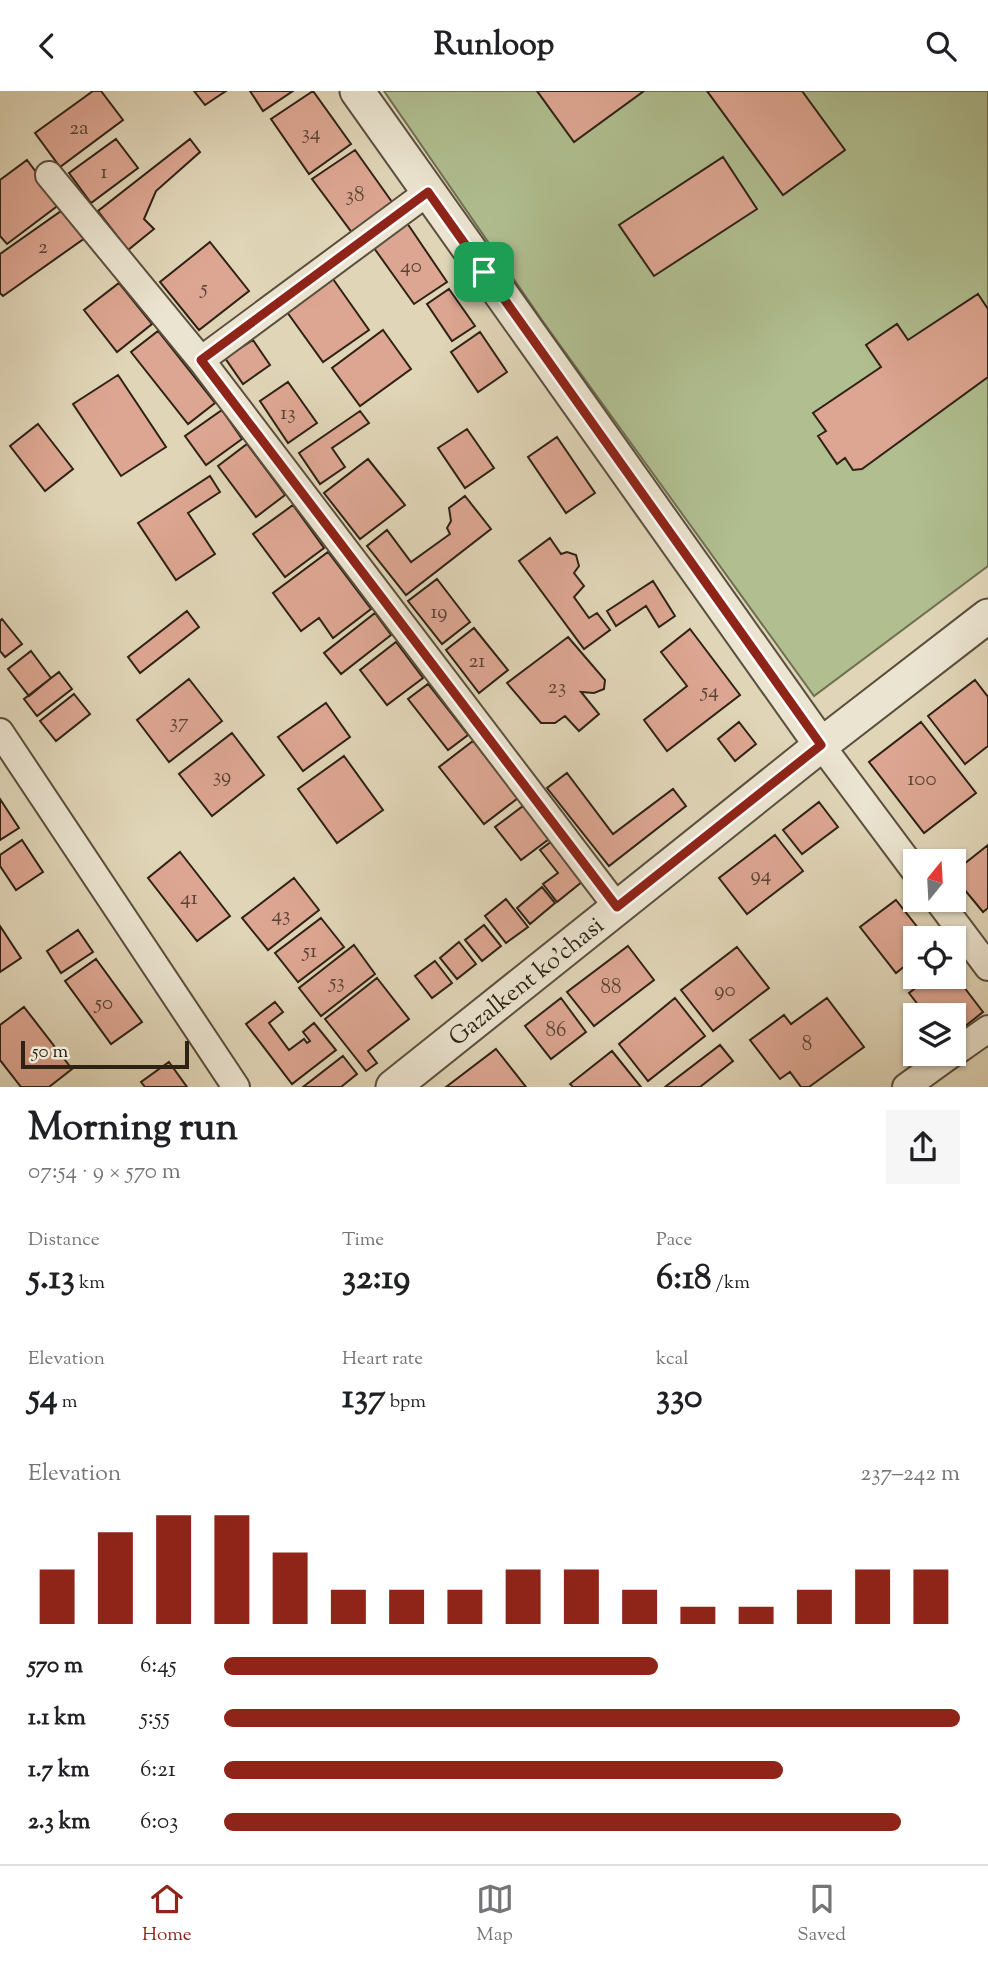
<!DOCTYPE html>
<html lang="en">
<head>
<meta charset="utf-8">
<style>
  :root { --surface:#fff; --page:#f6f6f6; --text:#202124; --muted:#757577; --line:#e0e0e0; --accent:#8f2418 }
  body { margin:0; font-family:"Sorts Mill Goudy",serif; background:var(--page); color:var(--text); height:100vh; display:flex; flex-direction:column; font-size:26px; white-space:nowrap }
  * { box-sizing:border-box; margin:0 }
  p { font-size:23px; color:var(--muted) }
  .icon { flex:none; width:38px; height:38px; fill:none; stroke:currentColor; stroke-width:2; stroke-linecap:round; stroke-linejoin:round }
  .map { position:relative; height:996px; overflow:hidden }
  .details { display:flex; flex-direction:column; background:var(--surface); flex:1 }
  .details>* { flex:none }
  .needle { width:46px; rotate:18deg }
  .fabs { position:absolute; left:903px; top:758px; display:grid; gap:14px }
  .fabs a { display:grid; place-items:center; width:63px; height:63px; border-radius:0px; background:var(--surface); box-shadow:0 2px 5px #0004; font-size:35px }
  .scale { position:absolute; left:21px; bottom:18px; width:168px; box-sizing:border-box; padding-left:7px; border:4px solid #2e2215; border-top:0; font-size:19px; line-height:24px; white-space:nowrap; color:#2e2215; -webkit-text-stroke:5px #ebe4d0; paint-order:stroke }
  .pin { position:absolute; display:grid; place-items:center; width:60px; height:60px; color:#fff; margin:-30px; border-radius:14px; box-shadow:0 4px 10px #0006 }
  .round { display:grid; place-items:center; flex:none; width:74px; height:74px; border-radius:0px; background:var(--page) }
  .headline { display:flex; align-items:center; justify-content:space-between; height:119px; padding:0 28px }
  h1 { font-size:38px; font-weight:700; line-height:52px }
  .metrics { display:grid; grid-template-columns:repeat(3,1fr); gap:10px; height:119px; padding:7px 28px }
  .metrics div { display:grid; align-content:center }
  .metrics b { font-size:35px; font-weight:700 }
  .metrics small { font-size:19px; font-weight:400 }
  .metrics p { font-size:19px }
  .chart { height:196px; padding:14px 28px }
  .chart p { display:flex; justify-content:space-between }
  .chart svg { width:100%; height:126px; margin-top:7px; stroke:var(--accent); stroke-width:6 }
  ul { padding:0 28px; list-style:none; font-size:23px }
  li { display:grid; grid-template-columns:112px 84px 1fr; align-items:center; height:52px }
  li i { height:18px; border-radius:9px; background:var(--accent) }
  header { display:flex; justify-content:space-between; align-items:center; height:91px; padding:0 28px; background:var(--surface); font-size:32px; font-weight:700 }
  .tab-bar { display:flex; justify-content:space-around; align-items:center; height:98px; border-top:2px solid var(--line); background:var(--surface); font-size:19px; color:var(--muted) }
  .tab-bar a { display:grid; justify-items:center; gap:4px }
  .tab-bar .on { color:var(--accent) }
  .map>svg:first-child { display:block }
  .green { fill:#b0be90; stroke:#6f7052; stroke-width:2 }
  .building { fill:#dda692; stroke:#2e2215; stroke-width:2 }
  .lines { fill:none; stroke-linecap:round; stroke-linejoin:round }
  .minor-casing { stroke:#5a4f3e; stroke-width:30 }
  .tertiary-casing { stroke:#5a4f3e; stroke-width:37 }
  .minor { stroke:#ebe4d0; stroke-width:26 }
  .tertiary { stroke:#ebe4d0; stroke-width:33 }
  .route-casing { stroke:#fff; stroke-width:14 }
  .route { stroke:#8f2418; stroke-width:9 }
  .labels { text-anchor:middle; stroke-width:5; stroke-linejoin:round; paint-order:stroke }
  .number-label { font-size:21px; fill:#5a4334 }
  .street-label { font-size:24px; fill:#2e2215; stroke:#ebe4d0 }
</style>
</head>
<body>
<header><svg class="icon" aria-label="back" viewBox="0 0 24 24"><path d="M15 5l-7 7 7 7"/></svg>Runloop<svg class="icon" aria-label="search" viewBox="0 0 24 24"><circle cx="10" cy="10" r="6"/><path d="M15 15l6 6"/></svg></header>
<div class="map">
<svg width="988" height="996" viewBox="0 0 988 996">
  <rect width="100%" height="100%" fill="#e0d5b7"/>
  <filter id="stains"><feTurbulence type="fractalNoise" baseFrequency=".00286" numOctaves="4"/><feColorMatrix values="0 0 0 0 .2 0 0 0 0 .09 0 0 0 0 .02 0 0 0 .5 -.17"/></filter>
  <radialGradient id="worn" r=".72"><stop offset=".6" stop-color="#630" stop-opacity="0"/><stop offset="1" stop-color="#630" stop-opacity=".3"/></radialGradient>
  <path class="green" d="M384,0H988V475L814,605L544,232Z"/>
  <path class="building" d="M93,0H101L123,29L60,76L35,42Z
    M194,0H226L205,14Z
    M250,0H293L263,20Z
    M313,0L351,53L309,83L271,28Z
    M537,0H644L574,51Z
    M707,0H802L845,59L783,104Z
    M116,48L138,77L91,112L69,82Z
    M190,48L200,61L156,100L144,128L154,138L128,159L98,120Z
    M355,59L397,118L356,147L312,88Z
    M723,66L757,118L654,185L619,134Z
    M27,69L60,113L7,153L0,145V89Z
    M64,118L85,147L3,205L0,202V163Z
    M407,132L447,191L414,213L374,157Z
    M210,151L249,200L199,239L160,191Z
    M333,188L369,239L323,271L287,221Z
    M119,192L152,233L117,261L84,219Z
    M449,198L475,235L452,250L427,213Z
    M978,203L988,218V286L862,378L853,379L845,367L837,373L818,345L826,340L813,322L881,276L866,254L897,233L908,249Z
    M383,239L411,278L360,315L332,277Z
    M158,240L215,312L188,333L131,261Z
    M480,241L507,281L478,301L451,261Z
    M253,249L270,274L243,293L225,267Z
    M118,284L166,356L121,385L73,313Z
    M288,291L317,332L288,352L260,310Z
    M222,319L242,348L206,374L185,345Z
    M360,320L369,332L332,357L345,376L320,393L299,362Z
    M38,333L73,378L45,400L10,355Z
    M467,338L494,377L465,397L438,357Z
    M557,346L595,402L566,422L528,366Z
    M247,353L285,404L256,426L218,375Z
    M368,368L405,414L360,448L324,402Z
    M210,385L220,401L188,422L215,463L176,489L138,432Z
    M465,405L491,438L406,504L367,455L387,439L411,471L450,443L447,437L451,430L449,417Z
    M293,414L324,457L285,486L253,443Z
    M550,447L561,463L567,461L576,464L579,475L574,482L584,495L574,506L589,527L597,522L610,539L584,558L519,470Z
    M328,461L371,518L333,547L319,527L301,540L273,502Z
    M437,488L470,531L442,553L408,510Z
    M653,490L675,525L659,536L646,515L616,535L607,520Z
    M187,520L199,536L140,582L128,566Z
    M375,522L391,544L341,583L324,562Z
    M2,528L22,553L5,566L0,560V530Z
    M474,537L508,579L479,602L446,559Z
    M690,538L740,604L667,660L644,629L687,595L661,561Z
    M568,546L605,589L604,598L594,602L581,601L599,623L579,640L565,625L555,632H541L507,592Z
    M396,551L423,587L387,614L360,579Z
    M31,560L51,587L29,605L8,578Z
    M59,581L72,598L37,625L24,608Z
    M189,588L222,630L169,671L137,629Z
    M975,589L988,606V655L965,673L928,625Z
    M428,593L468,644L448,659L408,608Z
    M74,603L90,623L56,650L40,630Z
    M326,612L350,646L303,680L278,646Z
    M739,631L756,653L735,670L718,648Z
    M921,631L976,702L924,742L869,671Z
    M232,642L264,684L212,725L179,683Z
    M473,650L518,707L484,733L439,676Z
    M344,665L383,719L337,752L298,698Z
    M567,682L613,743L673,698L686,715L609,775L547,697Z
    M0,708L19,737L0,749Z
    M819,711L838,736L802,763L783,739Z
    M523,715L549,748L521,769L495,736Z
    M775,744L803,780L747,823L719,787Z
    M22,749L43,781L16,799L0,775V764Z
    M552,750L583,790L557,811L543,793L558,782L540,759Z
    M988,754V817L983,821L954,786V781Z
    M180,761L230,825L197,850L148,787Z
    M294,787L319,819L268,859L242,827Z
    M542,796L555,812L530,833L517,817Z
    M506,808L528,836L506,852L485,825Z
    M896,809L926,847H915V867L896,882L860,836Z
    M321,827L344,856L298,891L275,862Z
    M484,834L501,855L482,870L465,849Z
    M0,835L21,867L0,881Z
    M78,839L93,861L61,882L47,860Z
    M459,851L476,873L457,888L440,867Z
    M354,854L375,883L321,925L299,897Z
    M628,855L654,889L594,935L567,901Z
    M737,856L769,897L713,940L681,899Z
    M96,868L142,931L111,953L65,890Z
    M435,870L452,892L432,907L415,885Z
    M954,883L983,921L954,944V924H926L909,902L931,886H954Z
    M377,887L409,928L368,960L377,972L366,980L325,928Z
    M561,907L586,941L551,968L525,935Z
    M675,907L705,945L648,990L619,953Z
    M827,907L864,956L809,996H801L790,981L780,988L750,949L784,924L791,933Z
    M275,911L283,921L269,932L289,959L304,948L307,952L310,950L303,941L314,932L336,959L292,993L246,933Z
    M24,916L72,978L49,996H21L0,969V934Z
    M720,954L733,970L700,996H665Z
    M496,958L526,996H446Z
    M612,960L641,996H573L570,993Z
    M343,965L357,983L341,996H303Z
    M169,971L187,996H145L141,991Z"/>
  <g class="lines">
    <g class="minor-casing">
      <path id="minor" d="M49,84L201,269L617,816
        M201,269L428,101
        M0,641L236,996
        M821,654L915,780
        M937,808L988,876
        M954,962L988,938
        M906,996L953,962"/>
    </g>
    <g class="tertiary-casing">
      <g id="tertiary">
        <path d="M357,0L821,654"/>
        <path id="s1" d="M393,996L821,654L988,525"/>
      </g>
    </g>
    <use href="#minor" class="minor"/>
    <use href="#tertiary" class="tertiary"/>
  </g>
  <g class="lines">
    <g class="route-casing">
      <path id="route" d="M428,101L821,654L617,816L201,269Z"/>
    </g>
    <use href="#route" class="route"/>
  </g>
  <g class="labels">
    <g class="number-label">
      <text x="79" y="43">2a</text>
      <text x="311" y="48">34</text>
      <text x="104" y="87">1</text>
      <text x="355" y="110">38</text>
      <text x="43" y="162">2</text>
      <text x="411" y="181">40</text>
      <text x="204" y="203">5</text>
      <text x="288" y="328">13</text>
      <text x="439" y="527">19</text>
      <text x="477" y="576">21</text>
      <text x="557" y="602">23</text>
      <text x="710" y="606">54</text>
      <text x="179" y="637">37</text>
      <text x="222" y="691">39</text>
      <text x="922" y="694">100</text>
      <text x="761" y="790">94</text>
      <text x="189" y="813">41</text>
      <text x="281" y="830">43</text>
      <text x="310" y="866">51</text>
      <text x="337" y="897">53</text>
      <text x="611" y="902">88</text>
      <text x="725" y="905">90</text>
      <text x="104" y="918">50</text>
      <text x="556" y="945">86</text>
      <text x="807" y="959">8</text>
    </g>
    <g class="street-label">
      <text dy="8" stroke="none"><textPath href="#s1" startOffset="170">Gazalkent ko'chasi</textPath></text>
    </g>
  </g>
  <rect width="100%" height="100%" filter="url(#stains)"/>
  <rect width="100%" height="100%" fill="url(#worn)"/>
</svg>
<div class="fabs">
<a><svg class="needle" viewBox="-14 -14 28 28"><path d="M0-13l5 13h-10z" fill="#e53935"/><path d="M0 13l5-13h-10z" fill="#757577"/></svg></a>
<a><svg class="icon" aria-label="locate" viewBox="0 0 24 24"><circle cx="12" cy="12" r="6"/><path d="M12 2v4M12 18v4M2 12h4M18 12h4"/></svg></a>
<a><svg class="icon" aria-label="layers" viewBox="0 0 24 24"><path d="M12 4l9 5-9 5-9-5zM3 14l9 5 9-5"/></svg></a>
</div>
<div class="scale">50 m</div>
<div class="pin" style="left:484px;top:181px;background:#1e9e55"><svg class="icon" aria-label="arrive" viewBox="0 0 24 24"><path d="M6 21V4h12l-3 4 3 4H6"/></svg></div>
</div>
<section class="details">
<div class="headline"><div><h1>Morning run</h1><p>07:54 · 9 × 570 m</p></div><a class="round"><svg class="icon" aria-label="share" viewBox="0 0 24 24"><path d="M12 15V3M7 8l5-5 5 5M5 13v7h14v-7"/></svg></a></div>
<div class="metrics">
<div><p>Distance</p><b>5.13<small> km</small></b></div>
<div><p>Time</p><b>32:19</b></div>
<div><p>Pace</p><b>6:18<small> /km</small></b></div>
</div>
<div class="metrics">
<div><p>Elevation</p><b>54<small> m</small></b></div>
<div><p>Heart rate</p><b>137<small> bpm</small></b></div>
<div><p>kcal</p><b>330</b></div>
</div>
<div class="chart"><p><span>Elevation</span>237–242 m</p>
<svg viewBox="0 0 160 44" preserveAspectRatio="none"><path d="M5 44V25M15 44V12M25 44V6M35 44V6M45 44V19M55 44V32M65 44V32M75 44V32M85 44V25M95 44V25M105 44V32M115 44V38M125 44V38M135 44V32M145 44V25M155 44V25"/></svg>
</div>
<ul>
<li><b>570 m</b>6:45<i style="width:59%"></i></li>
<li><b>1.1 km</b>5:55<i style="width:100%"></i></li>
<li><b>1.7 km</b>6:21<i style="width:76%"></i></li>
<li><b>2.3 km</b>6:03<i style="width:92%"></i></li>
</ul>
</section>
<nav class="tab-bar">
<a class="on"><svg class="icon" aria-label="home" viewBox="0 0 24 24"><path d="M3 11l9-7 9 7M6 9v11h12V9"/></svg>Home</a>
<a><svg class="icon" aria-label="map" viewBox="0 0 24 24"><path d="M3 6l6-2 6 2 6-2v14l-6 2-6-2-6 2zM9 4v14M15 6v14"/></svg>Map</a>
<a><svg class="icon" aria-label="saved" viewBox="0 0 24 24"><path d="M7 4h10v16l-5-4-5 4z"/></svg>Saved</a>
</nav>
</body>
</html>
